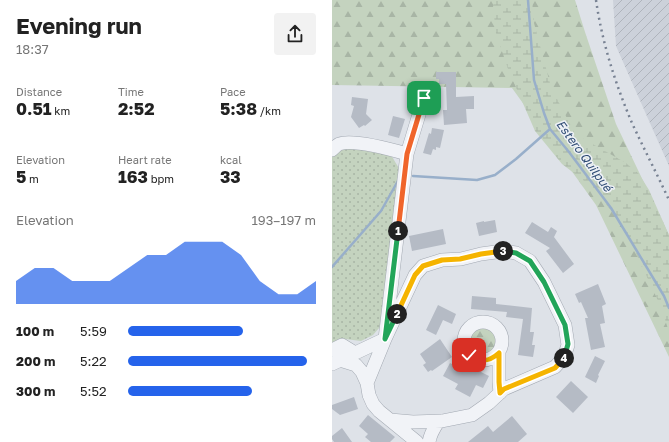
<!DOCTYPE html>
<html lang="en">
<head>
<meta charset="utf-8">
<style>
  :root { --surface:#fff; --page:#f2f2f2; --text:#222; --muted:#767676; --accent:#2563eb }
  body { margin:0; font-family:"Golos Text",sans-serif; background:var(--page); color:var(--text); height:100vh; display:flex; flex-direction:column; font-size:15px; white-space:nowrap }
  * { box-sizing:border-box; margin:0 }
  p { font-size:13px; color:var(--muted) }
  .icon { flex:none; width:22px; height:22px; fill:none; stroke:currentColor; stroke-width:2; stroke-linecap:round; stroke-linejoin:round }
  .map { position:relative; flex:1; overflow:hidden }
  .drawer { display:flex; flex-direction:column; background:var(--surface); width:332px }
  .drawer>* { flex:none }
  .pin { position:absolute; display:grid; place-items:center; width:34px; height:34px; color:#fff; margin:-17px; border-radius:8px; box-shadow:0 2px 6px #0006 }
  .km { position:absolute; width:20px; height:20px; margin:-10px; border-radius:50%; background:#222; color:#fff; font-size:11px; line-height:20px; text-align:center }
  .round { display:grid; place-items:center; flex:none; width:42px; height:42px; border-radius:4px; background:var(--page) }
  .overview { display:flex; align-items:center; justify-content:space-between; height:68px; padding:0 16px }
  h1 { font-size:22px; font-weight:700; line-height:30px }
  .figures { display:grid; grid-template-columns:repeat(3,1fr); gap:6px; height:68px; padding:4px 16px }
  .figures div { display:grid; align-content:center }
  .figures b { font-size:17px; font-weight:700 }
  .figures small { font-size:11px; font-weight:400 }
  .figures p { font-size:11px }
  .chart { height:112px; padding:8px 16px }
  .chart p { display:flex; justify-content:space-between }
  .chart svg { width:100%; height:72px; margin-top:4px; fill:var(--accent); opacity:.7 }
  ul { padding:0 16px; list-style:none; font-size:13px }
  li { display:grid; grid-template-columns:64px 48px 1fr; align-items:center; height:30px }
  li i { height:10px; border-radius:5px; background:var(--accent) }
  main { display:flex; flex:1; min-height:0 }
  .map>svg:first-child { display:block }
  .industrial { fill:url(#industrial-furrows) }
  .forest { fill:url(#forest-firs) }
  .wetland { fill:url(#wetland-marsh) }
  .park { fill:url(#park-dots) }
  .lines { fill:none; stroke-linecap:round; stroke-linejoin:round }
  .stream { stroke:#98afca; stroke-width:2.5 }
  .building { fill:#b5bbc5 }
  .minor-casing { stroke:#a3a9b2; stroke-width:14 }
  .minor { stroke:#f1f3f7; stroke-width:13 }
  .rail { stroke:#778192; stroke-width:2.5; stroke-dasharray:2 4; stroke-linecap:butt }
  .split-1-casing { stroke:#fff; stroke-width:8 }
  .split-2-casing { stroke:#fff; stroke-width:8 }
  .split-3-casing { stroke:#fff; stroke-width:8 }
  .split-4-casing { stroke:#fff; stroke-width:8 }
  .split-5-casing { stroke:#fff; stroke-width:8 }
  .split-1 { stroke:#f0652b; stroke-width:5 }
  .split-2 { stroke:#22a559; stroke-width:5 }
  .split-3 { stroke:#f5b400; stroke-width:5 }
  .split-4 { stroke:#22a559; stroke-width:5 }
  .split-5 { stroke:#f5b400; stroke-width:5 }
  .labels { text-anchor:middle; stroke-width:3; stroke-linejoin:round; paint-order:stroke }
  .water-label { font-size:12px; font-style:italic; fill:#304d75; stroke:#eef1f6 }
</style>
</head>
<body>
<main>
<section class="drawer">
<div class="overview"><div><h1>Evening run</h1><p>18:37</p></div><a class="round"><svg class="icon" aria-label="share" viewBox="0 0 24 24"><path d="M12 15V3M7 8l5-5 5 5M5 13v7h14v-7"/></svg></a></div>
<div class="figures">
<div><p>Distance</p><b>0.51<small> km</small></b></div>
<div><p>Time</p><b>2:52</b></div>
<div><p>Pace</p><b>5:38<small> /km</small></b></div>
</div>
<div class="figures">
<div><p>Elevation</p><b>5<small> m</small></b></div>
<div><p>Heart rate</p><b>163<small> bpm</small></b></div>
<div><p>kcal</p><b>33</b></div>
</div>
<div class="chart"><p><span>Elevation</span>193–197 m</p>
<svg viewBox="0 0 160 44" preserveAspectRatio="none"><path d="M0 44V30L10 22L20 22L30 30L40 30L50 30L60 22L70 14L80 14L90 6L100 6L110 6L120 14L130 30L140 38L150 38L160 30V44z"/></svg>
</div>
<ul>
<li><b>100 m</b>5:59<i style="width:61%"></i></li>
<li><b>200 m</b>5:22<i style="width:95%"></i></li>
<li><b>300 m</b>5:52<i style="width:66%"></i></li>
</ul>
</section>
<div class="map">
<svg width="337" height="442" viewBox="0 0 337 442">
  <defs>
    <pattern id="industrial-furrows" width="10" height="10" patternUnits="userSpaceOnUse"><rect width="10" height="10" fill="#ccd1da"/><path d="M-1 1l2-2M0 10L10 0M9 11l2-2" fill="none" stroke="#afb4bc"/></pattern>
    <pattern id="forest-firs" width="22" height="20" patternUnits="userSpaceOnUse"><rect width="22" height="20" fill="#c4d3bf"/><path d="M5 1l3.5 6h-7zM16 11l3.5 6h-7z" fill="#a8b5a5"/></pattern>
    <pattern id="wetland-marsh" width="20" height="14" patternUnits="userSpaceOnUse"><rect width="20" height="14" fill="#c4d3bf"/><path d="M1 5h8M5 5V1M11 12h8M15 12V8" fill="none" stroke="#a8b5a5"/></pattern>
    <pattern id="park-dots" width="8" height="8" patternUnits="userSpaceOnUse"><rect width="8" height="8" fill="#c4d3bf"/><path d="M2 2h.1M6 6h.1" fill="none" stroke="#a8b5a5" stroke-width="1.8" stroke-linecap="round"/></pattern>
  </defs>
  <rect width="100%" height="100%" fill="#dee2e8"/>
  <path class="industrial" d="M281,0H337V166L321,130L284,46Z"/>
  <path class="forest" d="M0,0H243L253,32L284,124L337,235V357L264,205L180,88L0,85Z
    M134 341a16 16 0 1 1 32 0a16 16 0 1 1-32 0Z"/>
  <path class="wetland" d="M162,0H200L202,23L219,87L243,134L294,163L307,174L317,190L337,235V332L329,307L294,232L264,190L230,164L203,131L176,69L164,33L161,7Z"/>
  <path class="park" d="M11,148L34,149L59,155L68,170L48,327L41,335L29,341L13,339L0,346V157L2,154Z"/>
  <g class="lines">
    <path class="stream" d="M196,0L202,80L212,113L218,129L237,152L279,208L332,296L337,308
      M81,176L145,180L163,175L184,159L218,129
      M0,267L49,211L67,179"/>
  </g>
  <path class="building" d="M104,72H124V97L142,96V109H134L135,123L112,125L111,110H115L114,84H107V79H104Z
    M20,97L36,99L34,114L40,120L33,126L32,125L27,128L19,117L22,106L19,105Z
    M61,116L73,119L67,138L56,135Z
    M100,128L112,130L108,148L104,147V150L101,149L99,155L91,153L97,133L99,134Z
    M163,220L165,232L147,236L144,223L152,221V222Z
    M200,222L216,232L219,227L225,231L222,237L242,264L231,273L214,251L218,248L193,233Z
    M111,229L114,244L80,251L77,236Z
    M266,284L274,304L270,306L273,323L268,324L273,347L259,350L253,318H256L249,302L247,303L243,294Z
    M140,296L164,298V304L200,308L198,332H202L200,345H203L201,357L186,355L191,319L174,317L175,312L139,309Z
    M106,305L124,314L120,324L111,320L104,335L94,330Z
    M108,339L120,357L100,371L99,370L96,372L91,365L94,363L88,354Z
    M263,356L273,361L266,375L267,376L264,383L253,377Z
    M118,363L136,372L139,367L157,376L151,388L144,385L138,397L123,389L126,384L111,376Z
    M239,381L256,397L241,413L224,397Z
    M22,397L26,409L8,415L0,409V405Z
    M36,415L63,437L58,442H39L33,437L36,434L27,426Z
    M180,416L195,434L186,442H136L156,426L161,432Z
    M10,428L20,442H2L0,439V436Z"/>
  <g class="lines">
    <g class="minor-casing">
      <path id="minor" d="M0,150C2,148 5,145 7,144C21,139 61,150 75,154
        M132 341a19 19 0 1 1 38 0a19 19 0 1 1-38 0Z
        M0,350L10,345L23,353
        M167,353V382L168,393
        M8,360L24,365L30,372L35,383L37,395L41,404L47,411L85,442
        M0,364L53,339L75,154L92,98
        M35,383L53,339L83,275L91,266L110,260L129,259L149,254L171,251L184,253L198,261L212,282L233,325L236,345L232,357L223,367L172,389L157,403L140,415L110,421L81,422L58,420
        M97,442C98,435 102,428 106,422"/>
    </g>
    <use href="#minor" class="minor"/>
    <path class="rail" d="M264,0C270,42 283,83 300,123C312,149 325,174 337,200"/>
  </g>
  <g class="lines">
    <g class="split-1-casing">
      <path id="split-1" d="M66,231L75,154L92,98"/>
    </g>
    <g class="split-2-casing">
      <path id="split-2" d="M65,314L53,339L66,231"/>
    </g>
    <g class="split-3-casing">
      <path id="split-3" d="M65,314L83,275L91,266L110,260L128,259L149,254L171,251"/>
    </g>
    <g class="split-4-casing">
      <path id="split-4" d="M171,251L184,253L198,261L212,282L233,325L236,344L232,358"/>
    </g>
    <g class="split-5-casing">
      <path id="split-5" d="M137,355C148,363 157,362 167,353V382L168,393L172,389L223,368L232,358"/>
    </g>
    <use href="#split-1" class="split-1"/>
    <use href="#split-2" class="split-2"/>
    <use href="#split-3" class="split-3"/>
    <use href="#split-4" class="split-4"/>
    <use href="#split-5" class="split-5"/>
  </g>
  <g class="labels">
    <g class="water-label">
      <text transform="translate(252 156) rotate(54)" y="4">Estero Quilpué</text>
    </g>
  </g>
</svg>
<div class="pin" style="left:92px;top:98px;background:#1e9e55"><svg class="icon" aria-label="arrive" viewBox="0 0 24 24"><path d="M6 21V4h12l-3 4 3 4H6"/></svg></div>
<div class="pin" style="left:137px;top:355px;background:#d93025"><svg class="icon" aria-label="check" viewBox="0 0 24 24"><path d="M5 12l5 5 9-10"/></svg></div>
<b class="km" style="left:66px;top:231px">1</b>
<b class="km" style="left:65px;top:314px">2</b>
<b class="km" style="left:171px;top:251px">3</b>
<b class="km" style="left:232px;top:358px">4</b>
</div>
</main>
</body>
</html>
